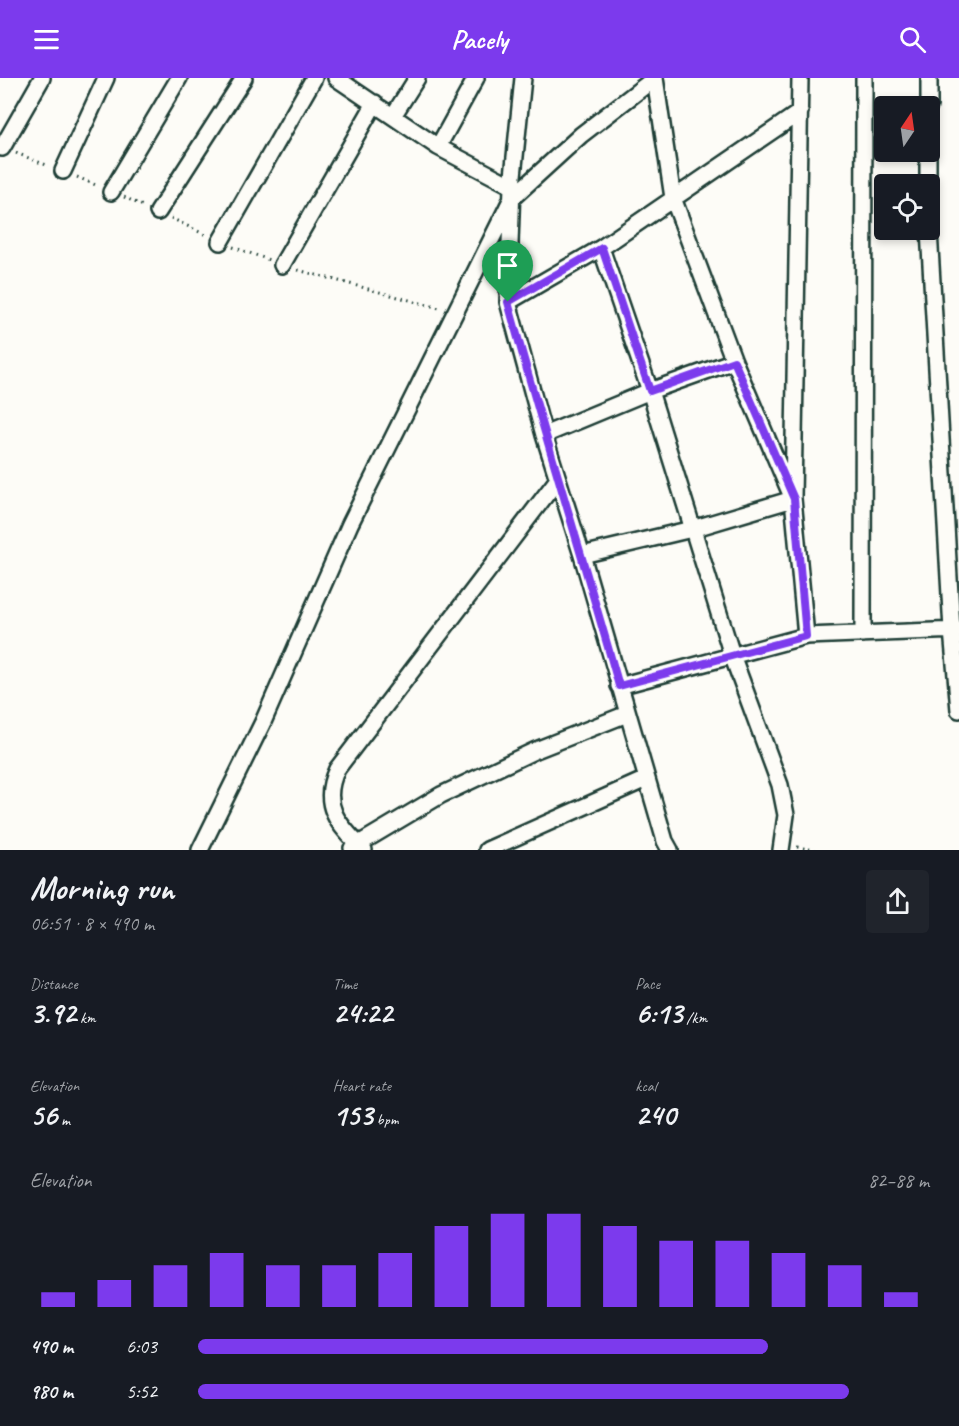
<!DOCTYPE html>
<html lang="en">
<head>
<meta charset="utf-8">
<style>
  :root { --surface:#171b24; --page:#20242c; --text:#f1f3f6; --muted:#9ea1a6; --accent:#7c3aed }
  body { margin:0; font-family:Caveat,sans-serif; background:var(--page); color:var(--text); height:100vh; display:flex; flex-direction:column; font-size:22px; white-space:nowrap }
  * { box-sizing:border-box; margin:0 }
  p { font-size:20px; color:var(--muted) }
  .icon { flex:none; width:33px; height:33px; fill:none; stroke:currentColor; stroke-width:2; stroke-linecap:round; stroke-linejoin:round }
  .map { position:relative; height:772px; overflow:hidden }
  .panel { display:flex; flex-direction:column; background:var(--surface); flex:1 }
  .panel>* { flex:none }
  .needle { width:39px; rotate:13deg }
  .fabs { position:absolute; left:874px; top:18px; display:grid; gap:12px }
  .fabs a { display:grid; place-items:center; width:66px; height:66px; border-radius:6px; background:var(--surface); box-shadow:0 3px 9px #0003; font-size:30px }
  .pin { position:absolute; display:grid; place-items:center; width:51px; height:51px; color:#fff; margin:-62px -26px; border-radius:50% 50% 50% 0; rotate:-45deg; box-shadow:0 0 6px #0007 }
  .pin .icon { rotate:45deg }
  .round { display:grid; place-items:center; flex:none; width:63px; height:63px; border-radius:6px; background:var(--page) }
  .summary { display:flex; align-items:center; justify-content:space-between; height:102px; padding:0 30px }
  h1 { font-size:33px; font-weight:700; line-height:45px }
  .metrics { display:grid; grid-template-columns:repeat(3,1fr); gap:9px; height:102px; padding:6px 30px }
  .metrics div { display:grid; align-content:center }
  .metrics b { font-size:30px; font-weight:700 }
  .metrics small { font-size:16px; font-weight:400 }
  .metrics p { font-size:16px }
  .chart { height:168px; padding:12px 30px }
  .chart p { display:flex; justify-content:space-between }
  .chart svg { width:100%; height:108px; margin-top:6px; stroke:var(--accent); stroke-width:6 }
  ul { padding:0 30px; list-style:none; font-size:20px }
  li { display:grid; grid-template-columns:96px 72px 1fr; align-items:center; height:45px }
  li i { height:15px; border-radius:8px; background:var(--accent) }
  header { display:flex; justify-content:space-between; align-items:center; height:78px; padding:0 30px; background:var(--accent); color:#fff; font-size:27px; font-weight:700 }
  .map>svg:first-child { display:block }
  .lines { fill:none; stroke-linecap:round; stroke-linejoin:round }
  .street-casing { stroke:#1f3d34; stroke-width:20 }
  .path { stroke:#1f3d34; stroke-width:3; stroke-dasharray:1.5 4.5; stroke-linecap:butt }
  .street { stroke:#fdfcf7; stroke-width:15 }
  .route-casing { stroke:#fff; stroke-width:12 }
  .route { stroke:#7c3aed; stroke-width:8 }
</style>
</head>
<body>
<header><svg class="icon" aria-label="menu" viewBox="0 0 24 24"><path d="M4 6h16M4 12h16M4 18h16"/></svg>Pacely<svg class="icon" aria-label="search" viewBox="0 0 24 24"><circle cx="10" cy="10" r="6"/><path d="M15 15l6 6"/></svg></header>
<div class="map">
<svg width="959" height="772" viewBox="0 0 959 772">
  <rect width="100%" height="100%" fill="#fdfcf7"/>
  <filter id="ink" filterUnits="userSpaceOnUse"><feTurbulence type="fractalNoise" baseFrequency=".0167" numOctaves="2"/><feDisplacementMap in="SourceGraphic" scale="12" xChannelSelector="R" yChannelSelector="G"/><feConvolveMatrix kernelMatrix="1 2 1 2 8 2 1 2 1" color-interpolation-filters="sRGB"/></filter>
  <g filter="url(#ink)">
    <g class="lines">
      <g class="street-casing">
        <path id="street" d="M336,0L438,69L512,108
          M523,0L512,108L508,224L544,357L582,477L665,763L670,772
          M800,0L793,421L806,558
          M929,28V0
          M393,38L417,0
          M438,69L476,0
          M2,70L42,0
          M928,74V106
          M63,93L106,0
          M111,114L179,0
          M158,134L244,0
          M929,152L952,552L959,632
          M220,164L314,0
          M601,170L650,313L732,577L780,707L786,737L781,772
          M282,187L375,25
          M508,224L601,170L800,34
          M544,357L650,313L734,283
          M582,477L692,451L793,421L734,283L673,120L655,0
          M863,556L864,0
          M619,608L806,558L959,552
          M352,770L441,717L536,672L627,636
          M200,772L263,644L350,446L512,120L581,57L655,0
          M364,772C338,747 320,727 337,691L558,401
          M487,772L646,701"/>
      </g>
      <path class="path" d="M16,75L49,88
        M77,99L98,108
        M124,119L145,129
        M171,140L208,158
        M233,169L269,182
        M298,192L439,230
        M797,769L815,772"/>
      <use href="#street" class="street"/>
    </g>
  </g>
  <g class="lines" filter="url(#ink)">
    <g class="route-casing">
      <path id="route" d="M602,170L650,313L734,283L794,421L806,558L619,608C583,480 543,353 508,224Z"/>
    </g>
    <use href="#route" class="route"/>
  </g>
</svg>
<div class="fabs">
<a><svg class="needle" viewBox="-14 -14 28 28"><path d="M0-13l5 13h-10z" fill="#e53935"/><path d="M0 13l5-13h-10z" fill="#9ea1a6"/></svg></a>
<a><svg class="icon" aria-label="locate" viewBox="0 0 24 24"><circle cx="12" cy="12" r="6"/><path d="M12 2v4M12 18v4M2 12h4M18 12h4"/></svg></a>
</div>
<div class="pin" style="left:508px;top:224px;background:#1e9e55"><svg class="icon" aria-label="arrive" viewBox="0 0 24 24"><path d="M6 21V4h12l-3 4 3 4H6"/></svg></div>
</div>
<section class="panel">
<div class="summary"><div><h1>Morning run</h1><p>06:51 · 8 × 490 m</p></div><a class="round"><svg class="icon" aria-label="share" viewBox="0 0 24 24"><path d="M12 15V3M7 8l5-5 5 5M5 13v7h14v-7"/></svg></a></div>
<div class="metrics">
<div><p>Distance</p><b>3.92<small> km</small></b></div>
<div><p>Time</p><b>24:22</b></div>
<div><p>Pace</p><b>6:13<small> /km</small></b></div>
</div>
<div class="metrics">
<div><p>Elevation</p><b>56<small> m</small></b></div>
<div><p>Heart rate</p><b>153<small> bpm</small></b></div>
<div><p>kcal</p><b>240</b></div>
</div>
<div class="chart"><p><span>Elevation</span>82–88 m</p>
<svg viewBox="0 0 160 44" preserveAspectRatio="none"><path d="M5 44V38M15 44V33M25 44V27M35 44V22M45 44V27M55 44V27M65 44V22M75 44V11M85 44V6M95 44V6M105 44V11M115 44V17M125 44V17M135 44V22M145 44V27M155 44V38"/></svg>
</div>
<ul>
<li><b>490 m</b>6:03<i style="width:78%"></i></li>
<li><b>980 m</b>5:52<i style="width:89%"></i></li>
</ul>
</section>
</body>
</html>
